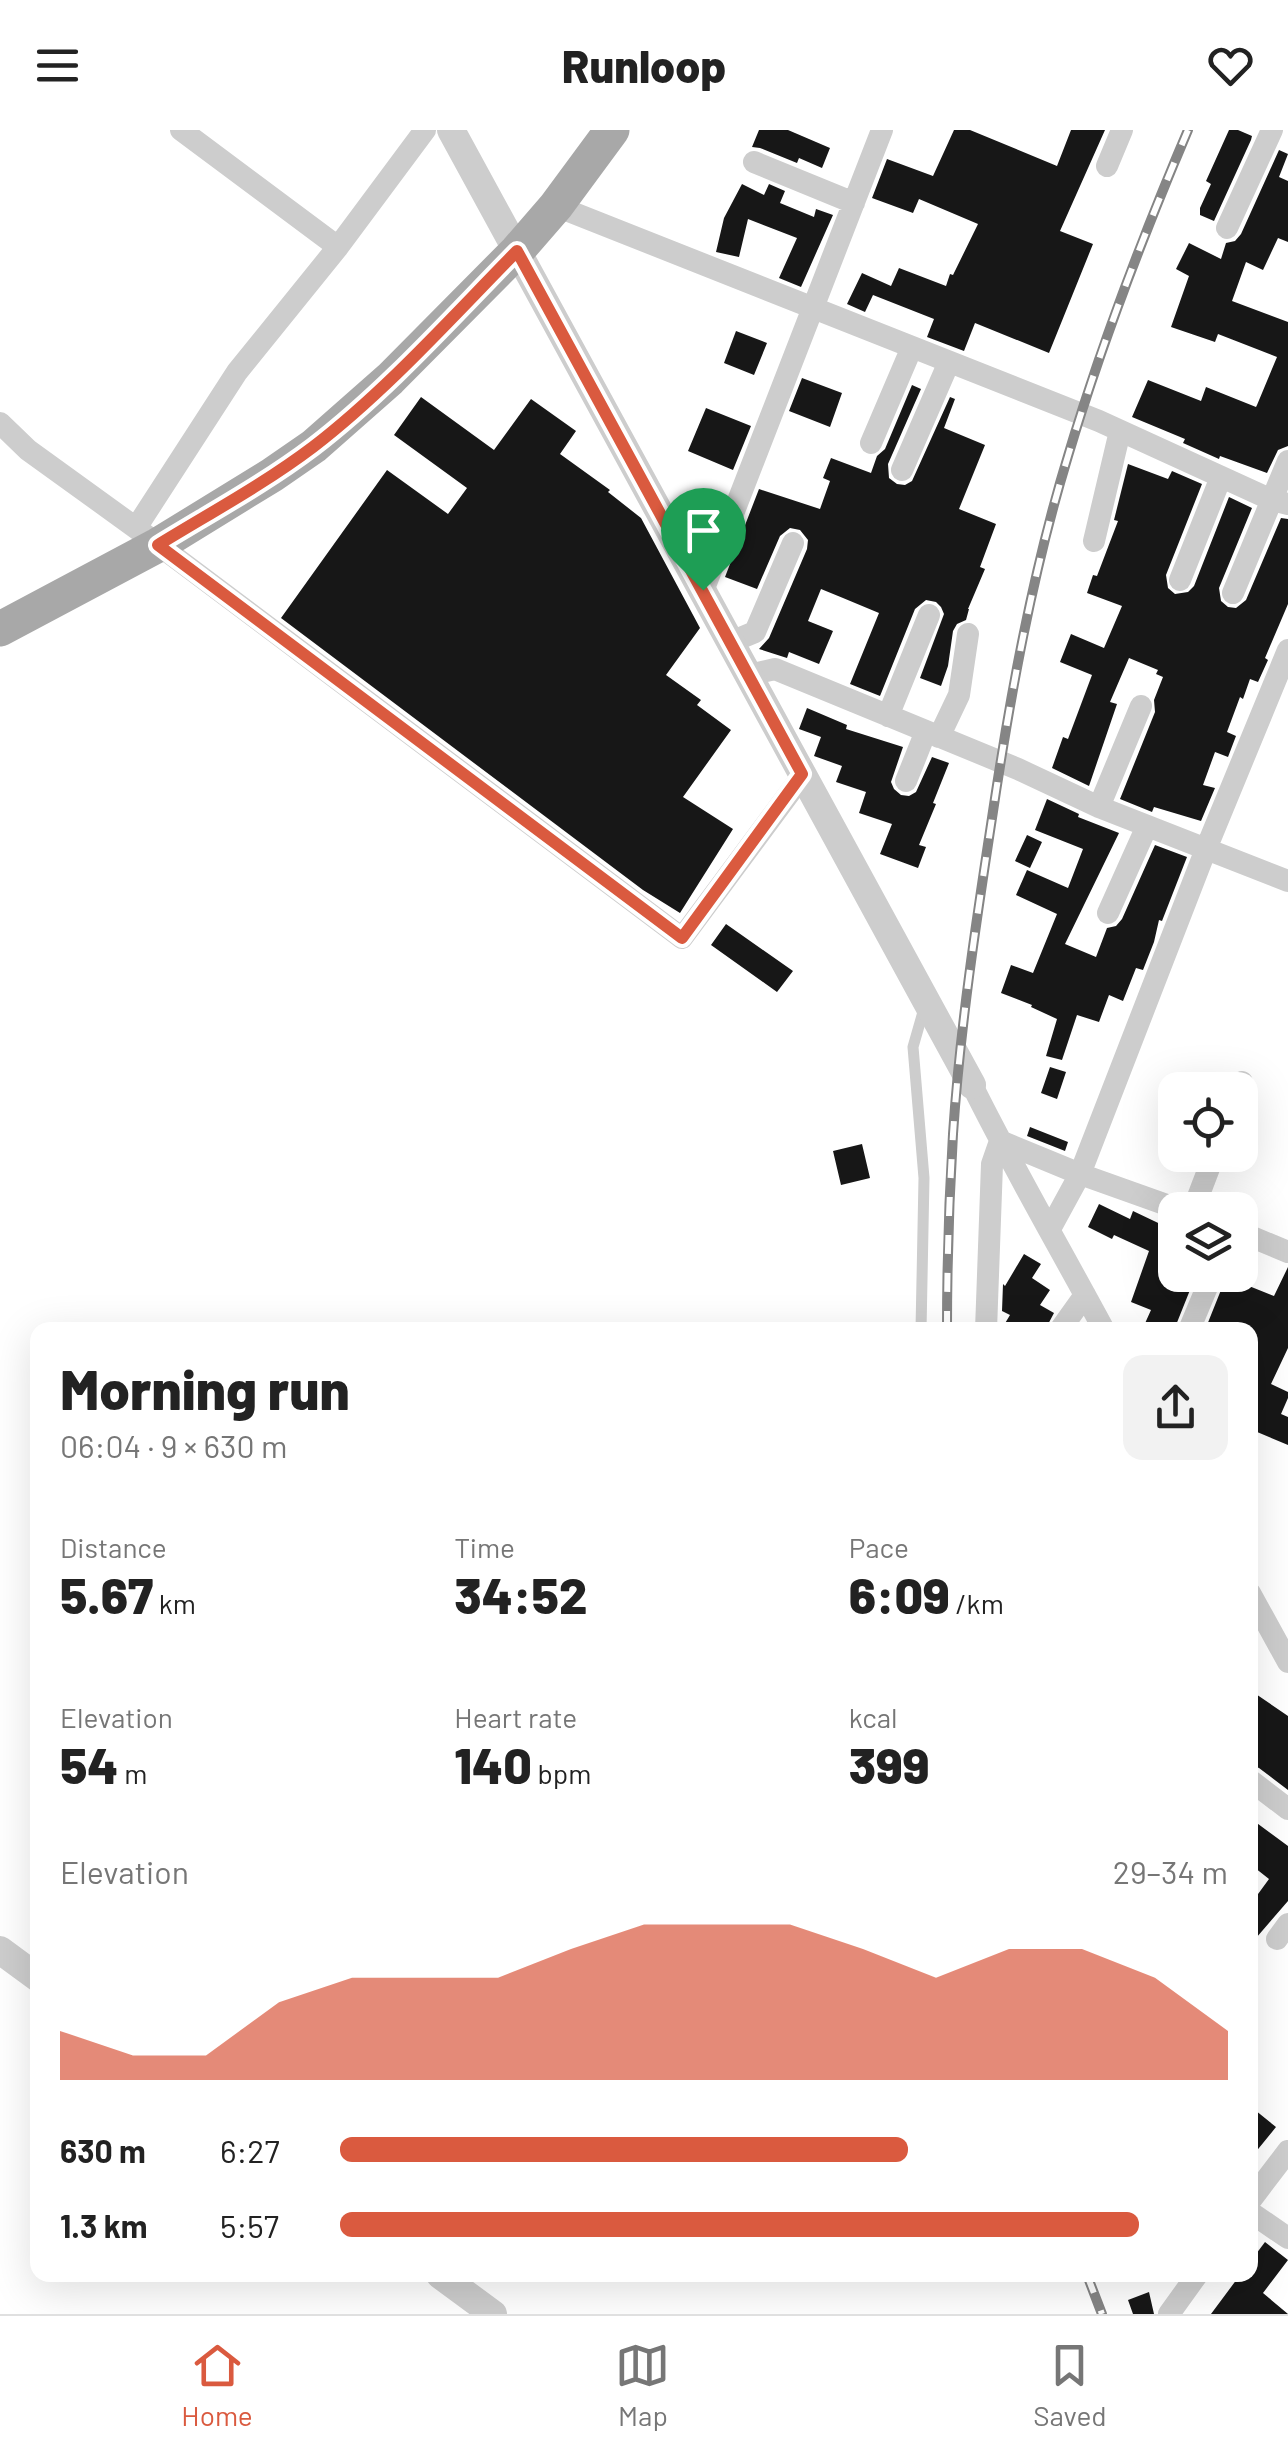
<!DOCTYPE html>
<html lang="en">
<head>
<meta charset="utf-8">
<style>
  :root { --surface:#fff; --page:#f2f2f2; --text:#222; --muted:#767676; --line:#e0e0e0; --accent:#da5a3f }
  body { margin:0; font-family:Barlow,sans-serif; background:var(--page); color:var(--text); height:100vh; display:flex; flex-direction:column; font-size:38px; white-space:nowrap }
  * { box-sizing:border-box; margin:0 }
  p { font-size:32px; color:var(--muted) }
  .icon { flex:none; width:55px; height:55px; fill:none; stroke:currentColor; stroke-width:2; stroke-linecap:round; stroke-linejoin:round }
  .map { position:relative; flex:1; overflow:hidden }
  .side { position:absolute; left:30px; top:1192px; width:1228px; height:960px; display:flex; flex-direction:column; background:var(--surface); border-radius:20px; box-shadow:0 10px 40px #0002 }
  .side>* { flex:none }
  .tools { position:absolute; left:1158px; top:942px; display:grid; gap:20px }
  .tools a { display:grid; place-items:center; width:100px; height:100px; border-radius:20px; background:var(--surface); box-shadow:0 10px 40px #0002; font-size:50px }
  .pin { position:absolute; display:grid; place-items:center; width:85px; height:85px; color:#fff; margin:-102px -42px; border-radius:50% 50% 50% 0; rotate:-45deg; box-shadow:0 0 10px #0007 }
  .pin .icon { rotate:45deg }
  .round { display:grid; place-items:center; flex:none; width:105px; height:105px; border-radius:20px; background:var(--page) }
  .head { display:flex; align-items:center; justify-content:space-between; height:170px; padding:0 30px }
  h1 { font-size:55px; font-weight:800; line-height:75px }
  .figures { display:grid; grid-template-columns:repeat(3,1fr); gap:15px; height:170px; padding:10px 30px }
  .figures div { display:grid; align-content:center }
  .figures b { font-size:50px; font-weight:800 }
  .figures small { font-size:28px; font-weight:400 }
  .figures p { font-size:28px }
  .chart { height:280px; padding:20px 30px }
  .chart p { display:flex; justify-content:space-between }
  .chart svg { width:100%; height:180px; margin-top:10px; fill:var(--accent); opacity:.7 }
  ul { padding:0 30px; list-style:none; font-size:32px }
  li { display:grid; grid-template-columns:160px 120px 1fr; align-items:center; height:75px }
  li i { height:25px; border-radius:12px; background:var(--accent) }
  header { display:flex; justify-content:space-between; align-items:center; height:130px; padding:0 30px; background:var(--surface); font-size:45px; font-weight:800 }
  .menu { display:flex; justify-content:space-around; align-items:center; height:140px; border-top:2px solid var(--line); background:var(--surface); font-size:28px; color:var(--muted) }
  .menu a { display:grid; justify-items:center; gap:5px }
  .menu .active { color:var(--accent) }
  .map>svg:first-child { display:block }
  .building { fill:#171717 }
  .lines { fill:none; stroke-linecap:round; stroke-linejoin:round }
  .service { stroke:#cdcdcd; stroke-width:11 }
  .minor { stroke:#cdcdcd; stroke-width:22 }
  .tertiary { stroke:#cdcdcd; stroke-width:28 }
  .primary { stroke:#a8a8a8; stroke-width:35 }
  .rail-casing { stroke:#858585; stroke-width:10 }
  .rail { stroke:#fff; stroke-width:6; stroke-dasharray:19; stroke-linecap:butt }
  .route-casing { stroke:#fff; stroke-width:20 }
  .route { stroke:#da5a3f; stroke-width:12 }
</style>
</head>
<body>
<header><svg class="icon" aria-label="menu" viewBox="0 0 24 24"><path d="M4 6h16M4 12h16M4 18h16"/></svg>Runloop<svg class="icon" aria-label="heart" viewBox="0 0 24 24"><path d="M12 20l-8-8c-3-5 5-10 8-4 3-6 11-1 8 4z"/></svg></header>
<div class="map">
<svg width="1288" height="2184" viewBox="0 0 1288 2184">
  <rect width="100%" height="100%" fill="#fff"/>
  <path class="building" d="M759,0H788L830,18L822,38L799,28L797,33L760,18L752,17Z
    M954,0H970L1057,36L1071,0H1105L1060,101L1093,114L1049,223L975,193L964,221L927,207L934,189L873,165L865,182L847,174L862,143L891,156L899,138L946,156L950,144L953,145L978,94L919,69L913,83L872,68L887,29L933,46Z
    M1229,0H1238L1252,6L1251,10L1214,91L1200,85V78L1211,54L1206,51Z
    M1279,20L1288,24L1279,47L1288,51V112L1278,108L1263,140L1246,132L1232,171L1288,192V316L1278,320L1267,343L1220,326L1219,329L1183,313L1185,309L1132,287L1148,250L1201,271L1206,257L1256,277L1257,275L1277,227L1218,204L1215,212L1171,197L1189,146L1176,139L1189,113L1221,129L1226,113L1235,111L1241,104Z
    M742,54L764,65L769,54L785,61L780,73L814,87L816,79L833,85L801,157L779,148L797,108L748,89L739,127L716,122L724,88Z
    M736,201L767,213L754,245L724,233Z
    M802,248L842,263L830,297L789,281Z
    M912,255L921,259L888,334L889,348L897,354L905,355L912,351L950,267L955,269L944,298L985,315L959,379L996,394L980,437L985,439L968,479H969L966,490L957,494L953,501L948,536L941,556L920,548L944,484L941,477L936,472L926,470L915,479L880,566L850,554L879,483L843,468L821,459L808,491L833,501L819,534L789,522L787,528L759,519L769,508L807,419L808,410L800,400L790,398L780,406L757,459L725,447L759,359L820,379L830,351L823,348L831,328L871,343L877,326L885,319Z
    M421,267L494,320L531,269L576,301L560,324L610,360L608,362L641,388L700,498L666,545L701,570L697,575L731,600L683,667L733,699L680,783L643,760L281,488L387,340L448,384L467,358L394,305Z
    M706,278L751,296L733,340L688,321Z
    M1128,334L1168,349L1172,341L1202,354L1166,445L1168,458L1175,464L1188,462L1194,456L1229,367L1252,378L1219,458L1221,471L1228,477L1236,478L1246,470L1281,388L1288,389V474L1265,528L1268,530L1258,552L1250,549L1243,569L1240,567L1227,602L1236,606L1228,627L1215,622L1203,655L1215,658L1201,691L1154,677L1152,682L1120,669L1155,582L1154,570L1163,547L1156,544L1158,540L1129,528L1110,572L1117,574L1089,656L1052,638L1063,607L1068,609L1092,545L1060,532L1071,504L1104,518L1122,476L1087,463L1093,445L1097,446L1118,391L1114,390Z
    M807,578L847,595L846,599L903,617L891,652L894,659L901,665L909,666L916,662L932,627L949,633L933,673L936,674L919,715L926,717L918,738L880,724L892,694L859,683L866,662L836,652L842,636L814,626L821,607L799,599Z
    M1047,669L1079,684L1078,687L1119,703L1065,814L1096,827L1107,798L1116,796L1122,789L1155,715L1187,727L1162,791L1159,790L1154,812L1143,840L1136,838L1123,871L1109,865L1099,892L1077,885L1062,930L1046,926L1057,889L1031,877L1032,875L1001,863L1011,835L1033,843L1057,784L1016,765L1027,740L1068,758L1083,719L1035,700Z
    M1027,705L1042,712L1030,738L1015,731Z
    M726,794L793,841L777,862L711,815Z
    M1050,937L1066,942L1057,969L1041,963Z
    M1030,997L1068,1012L1065,1021L1027,1006Z
    M862,1014L870,1048L841,1055L833,1021Z
    M1099,1074L1130,1089L1133,1081L1175,1101V1110L1161,1145H1196L1174,1200H1142L1151,1180L1131,1172L1149,1121L1114,1105L1112,1109L1088,1097Z
    M1024,1124L1041,1134L1032,1148L1050,1160L1040,1175L1054,1183L1045,1200H1001L1010,1185L1002,1181L1003,1154L1005,1156Z
    M1288,1137V1218L1271,1254L1288,1262V1268L1281,1284L1288,1287V1315L1250,1299V1200H1205L1227,1145H1248L1244,1154L1274,1166Z
    M1250,1560L1288,1586V1660L1259,1638L1250,1635Z
    M1250,1688L1288,1716V1771L1250,1815V1775L1269,1749L1250,1734Z
    M1250,1976L1276,1997L1250,2029Z
    M1265,2112L1288,2130L1263,2163L1288,2184H1211L1240,2145H1250V2132Z
    M1149,2162L1154,2184H1133L1128,2170Z"/>
  <g class="lines">
    <path class="service" d="M921,1200L924,1048L913,917L925,875"/>
    <path class="minor" d="M181,0L338,117
      M754,32L854,73
      M1107,36L1122,0
      M556,76L1099,291L1272,370L1288,374
      M1227,98L1272,0
      M0,293L28,320L136,398L682,808L803,645
      M871,313L912,217
      M902,340L949,232
      M136,398L237,242L338,117L425,0
      M1094,411L1120,301
      M1180,450L1221,347
      M703,461L882,0
      M1233,463L1288,331
      M731,512L755,502L793,413
      M749,545L775,539L1018,639L1099,677L1288,751
      M888,586L929,485
      M939,607L959,565L968,504
      M906,651L926,601
      M1099,677L1141,576
      M1108,783L1147,696
      M972,955C1013,1038 1060,1118 1104,1200
      M1239,960L1242,952
      M1193,1080L1214,1025
      M1050,1099L1080,1044L1206,719L1288,520
      M1240,1102L1288,1122
      M986,1200L992,1034L1000,1011L1080,1044L1181,1080
      M1060,1200L1085,1165
      M1189,1200L1212,1145
      M1250,1463L1288,1532
      M1250,1650L1288,1679
      M1277,1809L1288,1794
      M1250,2071L1288,2021
      M1250,2082L1288,2108
      M1169,2184L1197,2145"/>
    <path class="tertiary" d="M451,0L972,955
      M0,1820L38,1848
      M440,2145L493,2184"/>
    <path class="primary" d="M0,499L158,415L272,345L314,316L390,249L517,121L556,76L612,0"/>
    <g class="rail-casing">
      <path id="rail" d="M947,1200C947,1134 949,1069 953,1004C960,898 976,793 992,688C1010,567 1032,444 1068,326C1101,215 1143,106 1188,0
        M1087,2145L1102,2184"/>
    </g>
    <use href="#rail" class="rail"/>
  </g>
  <g class="lines">
    <g class="route-casing">
      <path id="route" d="M517,121L802,644L682,808L158,415C210,383 264,354 313,317C387,260 451,188 517,121Z"/>
    </g>
    <use href="#route" class="route"/>
  </g>
</svg>
<div class="tools">
<a><svg class="icon" aria-label="locate" viewBox="0 0 24 24"><circle cx="12" cy="12" r="6"/><path d="M12 2v4M12 18v4M2 12h4M18 12h4"/></svg></a>
<a><svg class="icon" aria-label="layers" viewBox="0 0 24 24"><path d="M12 4l9 5-9 5-9-5zM3 14l9 5 9-5"/></svg></a>
</div>
<div class="pin" style="left:703px;top:460px;background:#1e9e55"><svg class="icon" aria-label="arrive" viewBox="0 0 24 24"><path d="M6 21V4h12l-3 4 3 4H6"/></svg></div>
<section class="side">
<div class="head"><div><h1>Morning run</h1><p>06:04 · 9 × 630 m</p></div><a class="round"><svg class="icon" aria-label="share" viewBox="0 0 24 24"><path d="M12 15V3M7 8l5-5 5 5M5 13v7h14v-7"/></svg></a></div>
<div class="figures">
<div><p>Distance</p><b>5.67<small> km</small></b></div>
<div><p>Time</p><b>34:52</b></div>
<div><p>Pace</p><b>6:09<small> /km</small></b></div>
</div>
<div class="figures">
<div><p>Elevation</p><b>54<small> m</small></b></div>
<div><p>Heart rate</p><b>140<small> bpm</small></b></div>
<div><p>kcal</p><b>399</b></div>
</div>
<div class="chart"><p><span>Elevation</span>29–34 m</p>
<svg viewBox="0 0 160 44" preserveAspectRatio="none"><path d="M0 44V32L10 38L20 38L30 25L40 19L50 19L60 19L70 12L80 6L90 6L100 6L110 12L120 19L130 12L140 12L150 19L160 32V44z"/></svg>
</div>
<ul>
<li><b>630 m</b>6:27<i style="width:64%"></i></li>
<li><b>1.3 km</b>5:57<i style="width:90%"></i></li>
</ul>
</section>
</div>
<nav class="menu">
<a class="active"><svg class="icon" aria-label="home" viewBox="0 0 24 24"><path d="M3 11l9-7 9 7M6 9v11h12V9"/></svg>Home</a>
<a><svg class="icon" aria-label="map" viewBox="0 0 24 24"><path d="M3 6l6-2 6 2 6-2v14l-6 2-6-2-6 2zM9 4v14M15 6v14"/></svg>Map</a>
<a><svg class="icon" aria-label="saved" viewBox="0 0 24 24"><path d="M7 4h10v16l-5-4-5 4z"/></svg>Saved</a>
</nav>
</body>
</html>
